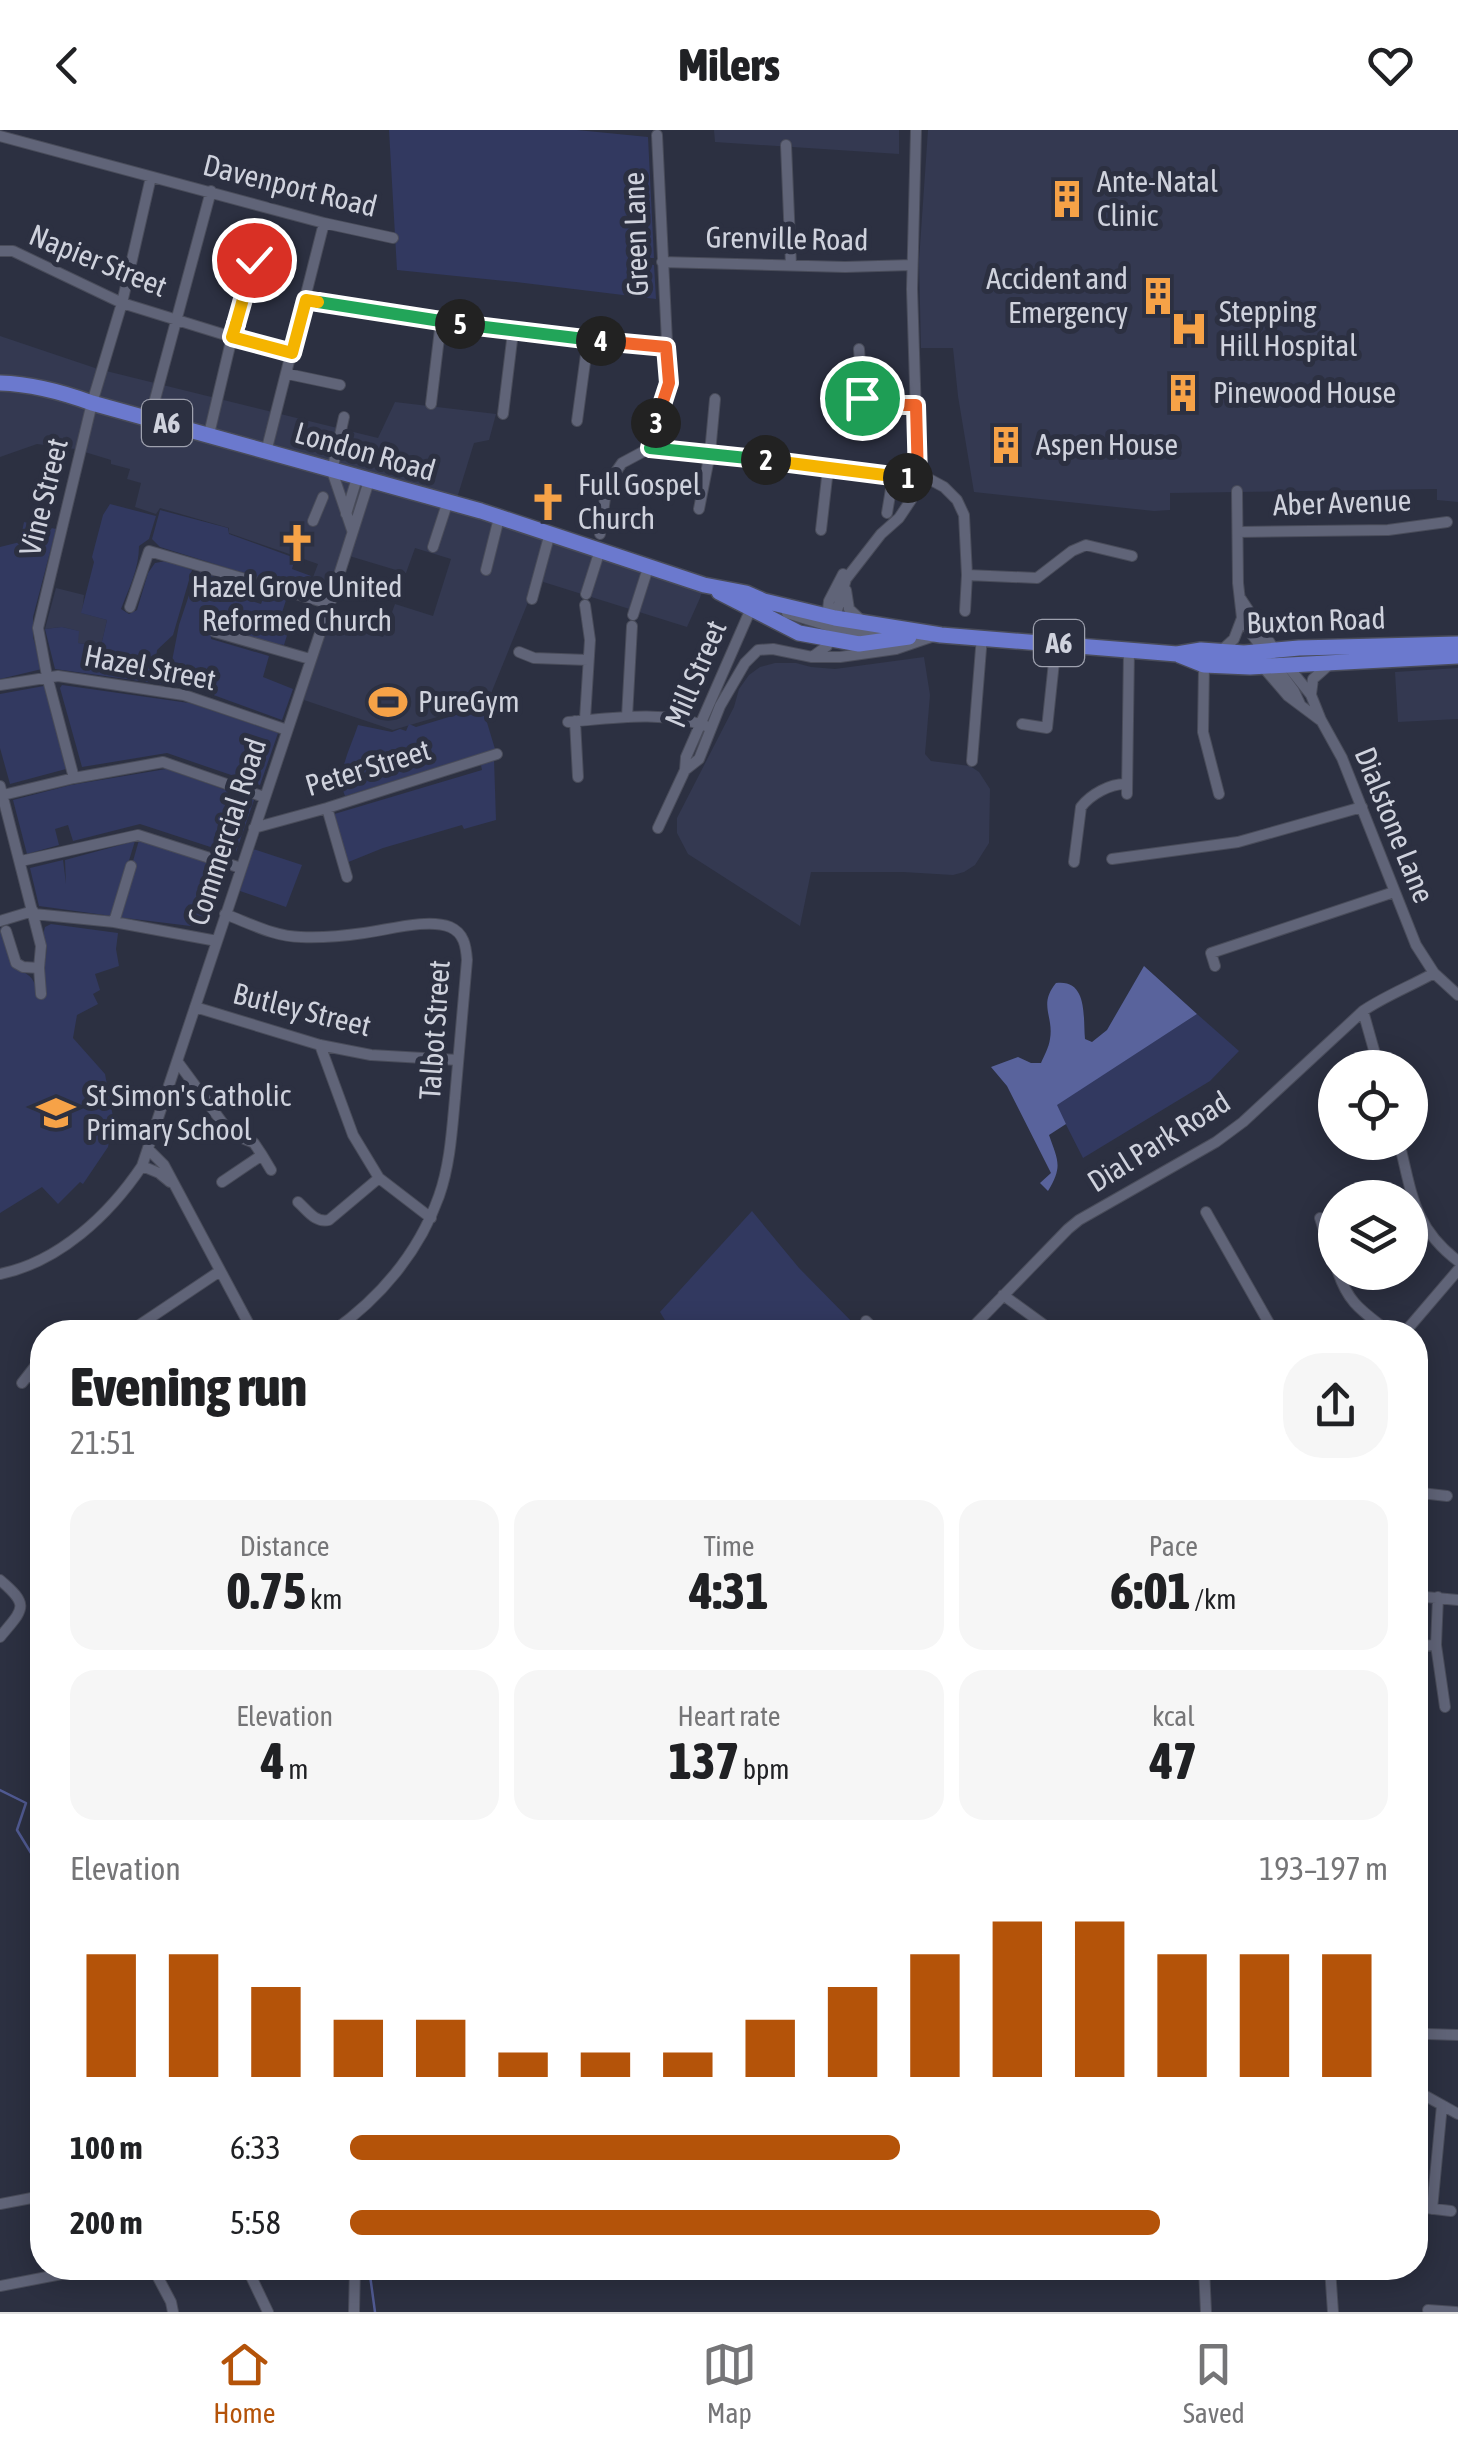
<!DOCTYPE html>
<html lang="en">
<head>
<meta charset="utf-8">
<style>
  :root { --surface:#fff; --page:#f6f6f6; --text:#202124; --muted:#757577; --line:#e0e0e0; --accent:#b45309 }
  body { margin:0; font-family:"Asap Condensed",sans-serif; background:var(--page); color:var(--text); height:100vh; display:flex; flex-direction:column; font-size:38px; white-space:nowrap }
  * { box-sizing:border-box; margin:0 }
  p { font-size:32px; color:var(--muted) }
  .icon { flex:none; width:55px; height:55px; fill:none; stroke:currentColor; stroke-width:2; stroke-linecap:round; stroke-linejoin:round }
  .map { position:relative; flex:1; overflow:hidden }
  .drawer { position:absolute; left:30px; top:1190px; width:1398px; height:960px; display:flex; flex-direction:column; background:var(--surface); border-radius:40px; box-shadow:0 5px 25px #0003 }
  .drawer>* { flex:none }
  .buttons { position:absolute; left:1318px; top:920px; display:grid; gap:20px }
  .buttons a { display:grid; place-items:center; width:110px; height:110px; border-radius:50%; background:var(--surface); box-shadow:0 5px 25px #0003; font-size:50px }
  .pin { position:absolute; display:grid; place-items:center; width:85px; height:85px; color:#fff; margin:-42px; border:5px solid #fff; border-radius:50%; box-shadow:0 2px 10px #0007 }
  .km { position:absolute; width:50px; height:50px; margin:-25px; border-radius:50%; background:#222; color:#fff; font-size:28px; line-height:50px; text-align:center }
  .round { display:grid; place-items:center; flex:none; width:105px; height:105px; border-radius:40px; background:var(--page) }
  .headline { display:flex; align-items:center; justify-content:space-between; height:170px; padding:0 40px }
  h1 { font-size:55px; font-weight:800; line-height:75px }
  .stats { display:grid; grid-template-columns:repeat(3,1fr); gap:15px; height:170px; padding:10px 40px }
  .stats div { display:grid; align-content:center; border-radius:25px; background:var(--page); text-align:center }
  .stats b { font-size:50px; font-weight:800 }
  .stats small { font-size:28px; font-weight:400 }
  .stats p { font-size:28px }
  .chart { height:280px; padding:20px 40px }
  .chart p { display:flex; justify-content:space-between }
  .chart svg { width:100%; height:180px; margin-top:10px; stroke:var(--accent); stroke-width:6 }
  ul { padding:0 40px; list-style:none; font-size:32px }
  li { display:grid; grid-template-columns:160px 120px 1fr; align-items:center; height:75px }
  li i { height:25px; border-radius:12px; background:var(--accent) }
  header { display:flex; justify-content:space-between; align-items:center; height:130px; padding:0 40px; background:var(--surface); font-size:45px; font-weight:800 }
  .tabs { display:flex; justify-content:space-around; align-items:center; height:140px; border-top:2px solid var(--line); background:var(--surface); font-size:28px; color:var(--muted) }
  .tabs a { display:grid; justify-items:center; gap:5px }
  .tabs .active { color:var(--accent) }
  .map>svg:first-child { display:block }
  .built { fill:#343951 }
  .green { fill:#323960 }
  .forest { fill:#59639c }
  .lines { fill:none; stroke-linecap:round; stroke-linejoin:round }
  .stream { stroke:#505a92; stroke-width:2.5 }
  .minor-casing { stroke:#494c5a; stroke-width:12 }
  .highway-casing { stroke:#494c5a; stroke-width:18 }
  .minor { stroke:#606478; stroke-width:10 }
  .highway { stroke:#6b79ce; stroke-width:15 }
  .split-1-casing { stroke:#fff; stroke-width:20 }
  .split-2-casing { stroke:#fff; stroke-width:20 }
  .split-3-casing { stroke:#fff; stroke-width:20 }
  .split-4-casing { stroke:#fff; stroke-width:20 }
  .split-5-casing { stroke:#fff; stroke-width:20 }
  .split-6-casing { stroke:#fff; stroke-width:20 }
  .split-7-casing { stroke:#fff; stroke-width:20 }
  .split-8-casing { stroke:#fff; stroke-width:20 }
  .split-1 { stroke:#f0652b; stroke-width:12 }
  .split-2 { stroke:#f5b400; stroke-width:12 }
  .split-3 { stroke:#22a559; stroke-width:12 }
  .split-4 { stroke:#f0652b; stroke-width:12 }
  .split-5 { stroke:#22a559; stroke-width:12 }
  .split-6 { stroke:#22a559; stroke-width:12 }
  .split-7 { stroke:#f5b400; stroke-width:12 }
  .split-8 { stroke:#f5b400; stroke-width:12 }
  .labels { text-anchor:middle; stroke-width:10; stroke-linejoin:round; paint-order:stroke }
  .shield { fill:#2c3041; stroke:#9ea1ae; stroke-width:2.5 }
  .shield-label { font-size:28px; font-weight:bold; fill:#cfd2dd }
  .poi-label { font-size:30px; fill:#cfd2dd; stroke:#2c3041; text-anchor:start }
  .street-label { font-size:30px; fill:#cfd2dd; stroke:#2c3041 }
</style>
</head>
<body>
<header><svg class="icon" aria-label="back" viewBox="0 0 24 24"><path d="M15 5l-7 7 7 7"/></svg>Milers<svg class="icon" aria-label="heart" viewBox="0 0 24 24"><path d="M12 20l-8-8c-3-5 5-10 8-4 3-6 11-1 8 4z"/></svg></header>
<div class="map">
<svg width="1458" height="2182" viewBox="0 0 1458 2182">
  <rect width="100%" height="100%" fill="#2c3041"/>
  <path class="built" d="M714,0H899V24L715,12Z
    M928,0H1458V372L1437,370V359L1170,363V380L1154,381L974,362L958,266L953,218H921L919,131Z
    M0,206L98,239L378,308L395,272L496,284L489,310L474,313L453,381L518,397L704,455L700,468L687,497L537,450L490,566L469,562L461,580L393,600L301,569L327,492L383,507L395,474L433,486L451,429L415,418L406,443L346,425L331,470L307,463L318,434L229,403V398L160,378L156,384L135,377L141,353L127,349L130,339L111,334V330L75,319L37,314L0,327Z
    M56,458L84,465L82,483L107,490L101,516L78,513V501L62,497L45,499Z
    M924,527L930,565L925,624L931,631L970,636L979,642L990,659L989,713L975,735L964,742L953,745L903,742H811L800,796L688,724L677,703V688L734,577L739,559L749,545L760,537L775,533H796L811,537L835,539Z
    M1458,538V589L1398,592L1395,542Z"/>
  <path class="green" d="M389,0H577L648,7L654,128H645V134L654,135L656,169L516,152L397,140Z
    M110,374L156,386L149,409L139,416C139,439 129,458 121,479L129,484L137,480L148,443L155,433L166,431L192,440L173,505L157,520L156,528L172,531L179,495L197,441L246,455L243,468L261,474L266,461L287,467L278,495L289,499L284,515L212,501L211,509L269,526L263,547L293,559L282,590L197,559L55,539L45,499L62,497L79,501L78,513L101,516L107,490L81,483L94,432L92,427L103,385Z
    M160,380L228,398L229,404L295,428L292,439L311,446L305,462L160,417L152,409Z
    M24,392L56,399L33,487V507L42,539L0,549V417L20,412Z
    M62,555L189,573L278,603L260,655L167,623L82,637L60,558Z
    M44,556L66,639L10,654L0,618V564Z
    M467,561L479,566L495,619L345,666C335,643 351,618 358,595L392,602L400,599L406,601L409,594L416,597L462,583Z
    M494,629L496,690L464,699L462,695L383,718L346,733L331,685L482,640L481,635Z
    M166,639L254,670L235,725L140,694L73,711L68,695L55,699L59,715L27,724L13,670L71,655Z
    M139,710L201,729L229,740L207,798L117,787Z
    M135,711L112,786L39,776L30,738L63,730L66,754L65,730Z
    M253,719L302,735L286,777L240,761Z
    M51,794L118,803L116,819L119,836L95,844L100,860L93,864L98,874L77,885L73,908L105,944L113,987L108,1017L83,1054L80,1052L58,1074L42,1057L0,1083V797L13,835C33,849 31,843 40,867L46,864L44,841L47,818L43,805L45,797Z
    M1197,884L1239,921L1210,951L1083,1028L1056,975Z
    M752,1081L799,1138L857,1197L851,1202H673L671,1200L660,1182Z"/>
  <path class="forest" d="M1144,836L1197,884L1057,975L1066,994L1049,1005C1058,1031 1063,1036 1048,1061L1040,1053L1051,1043L1007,956L991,937L1018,927L1031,933H1041C1044,926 1049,917 1050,909C1054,886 1038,875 1056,853C1088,849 1083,887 1085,909L1092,912L1107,900Z"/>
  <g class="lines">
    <path class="stream" d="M0,1660L26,1673L17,1700L31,1723L36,1720L42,1708
      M369,2138L375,2182"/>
    <g class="minor-casing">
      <path id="minor" d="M0,6L324,93L393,108
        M786,15L791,135
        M0,121H13L122,173L232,207L292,223
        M662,132L845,137L912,135
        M306,170L513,202L666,217
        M859,219L863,272L874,276L916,275
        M288,244L340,255
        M431,274L441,191
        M503,284L513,202
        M344,287L332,341L352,400
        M150,288L211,61
        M577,291L588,210
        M209,304L232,207L254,130
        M650,318L669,253L657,5
        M266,322L324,93
        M1237,361L1238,453L1242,488L1253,506L1294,561L1300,574
        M699,379L710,323L715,269
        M887,383L893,347
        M346,384L357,348
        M313,391L323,367
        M821,400L828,339
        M1238,402L1388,400L1447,392
        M600,404L606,361L613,346L622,333L650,318L710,323L893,347L931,350L944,357L957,370L964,385L967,445L965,481
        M433,417L447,374
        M486,440L499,388
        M967,445L1037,448L1072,421L1086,415L1132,426
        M846,460L849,479L863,492
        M586,464L600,420
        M532,469L550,403
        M1241,469L1276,522
        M130,477L149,421L330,474
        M787,483L832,497L881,506
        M633,485L648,438
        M827,488L829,471L843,444
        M215,502L310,529
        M1222,520L1234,509L1242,488
        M519,522L534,528L588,530
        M812,527L827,516L846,449L881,404L899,388L911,370L918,349L912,159L916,0
        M1204,535L1203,602L1219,664
        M1287,535L1311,565L1321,590L1342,628L1416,815L1434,843L1458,865
        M1263,537L1288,566L1320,590
        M0,555L58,546L184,565L287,600
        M1311,564L1313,549L1330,534
        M627,587L632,496
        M585,589L590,510L585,475
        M575,591L578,647
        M568,592C614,588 661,580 706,596
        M1022,594L1047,598L1056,513
        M972,631L982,506
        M685,640L699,629L720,576L745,533L758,520L773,519L812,527H840L896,519L934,506
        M74,648L47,546L38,498L92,273L122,173L151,47
        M0,656L41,816L39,838L41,864
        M1127,664L1129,520
        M3,665L74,648L163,632L264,667
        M327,678L347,747
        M254,698L327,678L497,624
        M658,698L685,640L686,627L753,474
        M1112,729L1238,712L1362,677
        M21,731L138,705L241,738
        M1074,732L1081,677C1091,664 1110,654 1125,654
        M34,784L114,792L217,811
        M225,784C249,793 275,807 301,807C322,808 343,806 364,803C388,800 428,788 450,797C464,803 466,816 467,830C463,876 459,922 455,968C452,1000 450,1035 439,1066C419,1122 380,1168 332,1202
        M0,791L33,781
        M114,792L131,736
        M6,801L16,833L23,837L39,838
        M1215,836L1211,823L1394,762
        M195,877L320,915L371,925L458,930
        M1363,881L1379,938
        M320,915L353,1005L379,1048L431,1088
        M177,931L230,1003L254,1013L262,1025L222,1052
        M1399,1012C1412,1063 1413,1097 1458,1131
        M148,1019L164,1035L253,1202
        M262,1025L271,1040
        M142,1036L159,1043L170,1052
        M298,1072C308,1081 315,1093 329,1090L379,1048
        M1206,1082L1274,1202
        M1320,1088L1335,1134
        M1338,1142C1349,1175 1364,1182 1389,1202
        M0,1144C59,1132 109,1085 142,1036L331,470L369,351
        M1003,1165L1054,1202
        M866,1191L877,1202
        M129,1202L220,1141
        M968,1202L1068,1099L1079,1090L1216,1012L1243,992L1363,881C1385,866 1411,856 1434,843
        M1405,1202L1458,1140
        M29,1245L42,1256
        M22,1253L36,1235
        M1415,1405L1421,1363L1447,1366
        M0,1450C31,1476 23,1479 0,1507
        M1415,1466L1458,1470
        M1438,1467L1436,1515L1445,1577
        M1415,1516L1436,1515
        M1428,1904L1458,1905
        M1415,1960L1458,1984
        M0,2074L42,2066
        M1418,2077L1451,2081
        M1432,2079L1442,1975
        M153,2138L171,2172L173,2182
        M247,2138L268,2182
        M1204,2138L1206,2182
        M1330,2138L1333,2182
        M0,2156L93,2138
        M1428,2180L1456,2182
        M354,2182L355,2138"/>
    </g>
    <g class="highway-casing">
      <path id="highway" d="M0,253C33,254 62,262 92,273L481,381L704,455L746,463L764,471L835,488L941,505L1177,524L1201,520L1244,523L1299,518L1458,514
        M719,462L799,503L859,514L909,507
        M1179,525L1204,535L1250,537L1458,526"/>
    </g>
    <use href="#minor" class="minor"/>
    <use href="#highway" class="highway"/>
  </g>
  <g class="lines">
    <g class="split-1-casing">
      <path id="split-1" d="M862,268L866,275H916L918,349L908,348"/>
    </g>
    <g class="split-2-casing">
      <path id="split-2" d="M766,330L908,348"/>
    </g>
    <g class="split-3-casing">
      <path id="split-3" d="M656,293L650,318L766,330"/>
    </g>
    <g class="split-4-casing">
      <path id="split-4" d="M601,211L666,217L669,253L656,293"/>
    </g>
    <g class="split-5-casing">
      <path id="split-5" d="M460,194L601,211"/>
    </g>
    <g class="split-6-casing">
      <path id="split-6" d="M318,172L460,194"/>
    </g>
    <g class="split-7-casing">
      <path id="split-7" d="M236,194L232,207L292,223L306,170L318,172"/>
    </g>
    <g class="split-8-casing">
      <path id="split-8" d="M236,194L254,130"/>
    </g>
    <use href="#split-1" class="split-1"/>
    <use href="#split-2" class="split-2"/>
    <use href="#split-3" class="split-3"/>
    <use href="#split-4" class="split-4"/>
    <use href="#split-5" class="split-5"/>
    <use href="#split-6" class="split-6"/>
    <use href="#split-7" class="split-7"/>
    <use href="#split-8" class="split-8"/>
  </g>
  <defs>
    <g id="building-bare" transform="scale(3)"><path d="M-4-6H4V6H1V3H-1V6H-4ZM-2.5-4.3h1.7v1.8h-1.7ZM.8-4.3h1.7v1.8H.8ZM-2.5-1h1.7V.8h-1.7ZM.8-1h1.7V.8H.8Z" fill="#f6a247" stroke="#2c3041" stroke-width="2.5" paint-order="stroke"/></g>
    <g id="hospital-bare" transform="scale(3)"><path d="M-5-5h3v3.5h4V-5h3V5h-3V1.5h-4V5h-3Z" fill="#f6a247" stroke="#2c3041" stroke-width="2.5" paint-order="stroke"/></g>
    <g id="church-bare" transform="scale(3)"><path d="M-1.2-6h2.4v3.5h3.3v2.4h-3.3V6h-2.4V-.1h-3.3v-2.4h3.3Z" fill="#f6a247" stroke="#2c3041" stroke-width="2.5" paint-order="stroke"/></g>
    <g id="stadium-bare" transform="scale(3)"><path d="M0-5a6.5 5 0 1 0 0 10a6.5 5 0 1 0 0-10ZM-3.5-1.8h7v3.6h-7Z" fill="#f6a247" stroke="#2c3041" stroke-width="2.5" paint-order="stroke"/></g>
    <g id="school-bare" transform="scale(3)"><path d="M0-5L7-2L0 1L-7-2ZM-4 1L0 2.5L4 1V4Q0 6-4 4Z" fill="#f6a247" stroke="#2c3041" stroke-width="2.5" paint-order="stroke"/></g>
  </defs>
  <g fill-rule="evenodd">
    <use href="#building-bare" x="1067" y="69"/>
    <use href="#building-bare" x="1158" y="166"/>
    <use href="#hospital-bare" x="1189" y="199"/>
    <use href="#building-bare" x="1183" y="263"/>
    <use href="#building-bare" x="1006" y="315"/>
    <use href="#church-bare" x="548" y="372"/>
    <use href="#church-bare" x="297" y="413"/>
    <use href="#stadium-bare" x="388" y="572"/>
    <use href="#school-bare" x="56" y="983"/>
  </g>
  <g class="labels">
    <g class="shield">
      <rect x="142" y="270" width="50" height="46" rx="8"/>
      <rect x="1034" y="490" width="50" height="46" rx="8"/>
    </g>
    <g class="shield-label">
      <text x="167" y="303">A6</text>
      <text x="1059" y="523">A6</text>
    </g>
    <g class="poi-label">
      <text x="1097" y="62">Ante-Natal<tspan x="1097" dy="34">Clinic</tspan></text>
      <text x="1128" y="159" text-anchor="end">Accident and<tspan x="1128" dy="34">Emergency</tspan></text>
      <text x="1219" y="192">Stepping<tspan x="1219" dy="34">Hill Hospital</tspan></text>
      <text x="1213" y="273">Pinewood House</text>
      <text x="1036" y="325">Aspen House</text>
      <text x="578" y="365">Full Gospel<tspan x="578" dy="34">Church</tspan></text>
      <text x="297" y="467" text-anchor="middle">Hazel Grove United<tspan x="297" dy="34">Reformed Church</tspan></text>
      <text x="418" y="582">PureGym</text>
      <text x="86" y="976">St Simon's Catholic<tspan x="86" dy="34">Primary School</tspan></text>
    </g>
    <g class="street-label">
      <text transform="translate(290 56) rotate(14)" y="10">Davenport Road</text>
      <text transform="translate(636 104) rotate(-92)" y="10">Green Lane</text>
      <text transform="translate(787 109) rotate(1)" y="10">Grenville Road</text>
      <text transform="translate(98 131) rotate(22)" y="10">Napier Street</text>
      <text transform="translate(365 322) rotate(16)" y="10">London Road</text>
      <text transform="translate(44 367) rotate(-76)" y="10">Vine Street</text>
      <text transform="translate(1342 373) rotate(-2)" y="10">Aber Avenue</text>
      <text transform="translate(1316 491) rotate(-2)" y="10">Buxton Road</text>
      <text transform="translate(150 538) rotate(11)" y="10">Hazel Street</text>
      <text transform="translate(696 544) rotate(-67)" y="10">Mill Street</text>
      <text transform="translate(368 638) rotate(-17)" y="10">Peter Street</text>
      <text transform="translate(1394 695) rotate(68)" y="10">Dialstone Lane</text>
      <text transform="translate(227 702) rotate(-72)" y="10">Commercial Road</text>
      <text transform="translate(302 880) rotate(14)" y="10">Butley Street</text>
      <text transform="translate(435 900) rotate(-86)" y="10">Talbot Street</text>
      <text transform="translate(1159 1012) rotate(-32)" y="10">Dial Park Road</text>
    </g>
  </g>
</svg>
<div class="buttons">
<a><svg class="icon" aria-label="locate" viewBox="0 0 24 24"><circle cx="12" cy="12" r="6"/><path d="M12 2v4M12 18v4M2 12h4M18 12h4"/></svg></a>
<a><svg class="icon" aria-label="layers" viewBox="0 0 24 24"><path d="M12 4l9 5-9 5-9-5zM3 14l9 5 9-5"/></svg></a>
</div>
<div class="pin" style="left:862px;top:268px;background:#1e9e55"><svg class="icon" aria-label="arrive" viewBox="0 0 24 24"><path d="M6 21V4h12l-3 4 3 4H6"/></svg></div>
<div class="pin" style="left:254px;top:130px;background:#d93025"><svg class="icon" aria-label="check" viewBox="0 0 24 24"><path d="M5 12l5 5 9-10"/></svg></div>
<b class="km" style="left:908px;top:348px">1</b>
<b class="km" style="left:766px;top:330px">2</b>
<b class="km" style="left:656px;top:293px">3</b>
<b class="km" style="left:601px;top:211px">4</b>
<b class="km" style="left:460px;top:194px">5</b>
<section class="drawer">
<div class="headline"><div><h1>Evening run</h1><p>21:51</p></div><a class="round"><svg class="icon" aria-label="share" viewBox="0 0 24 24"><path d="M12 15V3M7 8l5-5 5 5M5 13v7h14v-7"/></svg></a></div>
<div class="stats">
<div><p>Distance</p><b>0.75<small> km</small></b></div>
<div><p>Time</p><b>4:31</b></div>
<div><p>Pace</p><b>6:01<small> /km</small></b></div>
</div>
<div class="stats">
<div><p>Elevation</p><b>4<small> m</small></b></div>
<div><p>Heart rate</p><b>137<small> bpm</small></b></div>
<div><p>kcal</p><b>47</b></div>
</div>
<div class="chart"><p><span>Elevation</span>193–197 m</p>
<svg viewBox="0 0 160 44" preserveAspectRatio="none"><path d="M5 44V14M15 44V14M25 44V22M35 44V30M45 44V30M55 44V38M65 44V38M75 44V38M85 44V30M95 44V22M105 44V14M115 44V6M125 44V6M135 44V14M145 44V14M155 44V14"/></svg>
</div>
<ul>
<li><b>100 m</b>6:33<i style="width:53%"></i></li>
<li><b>200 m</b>5:58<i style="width:78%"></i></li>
</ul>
</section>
</div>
<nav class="tabs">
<a class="active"><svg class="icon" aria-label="home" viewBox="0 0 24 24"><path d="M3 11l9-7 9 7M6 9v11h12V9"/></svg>Home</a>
<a><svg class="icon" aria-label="map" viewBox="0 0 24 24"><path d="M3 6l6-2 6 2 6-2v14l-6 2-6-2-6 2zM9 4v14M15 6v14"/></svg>Map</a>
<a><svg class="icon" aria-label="saved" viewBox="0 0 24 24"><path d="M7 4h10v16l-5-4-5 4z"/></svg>Saved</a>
</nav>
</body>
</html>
